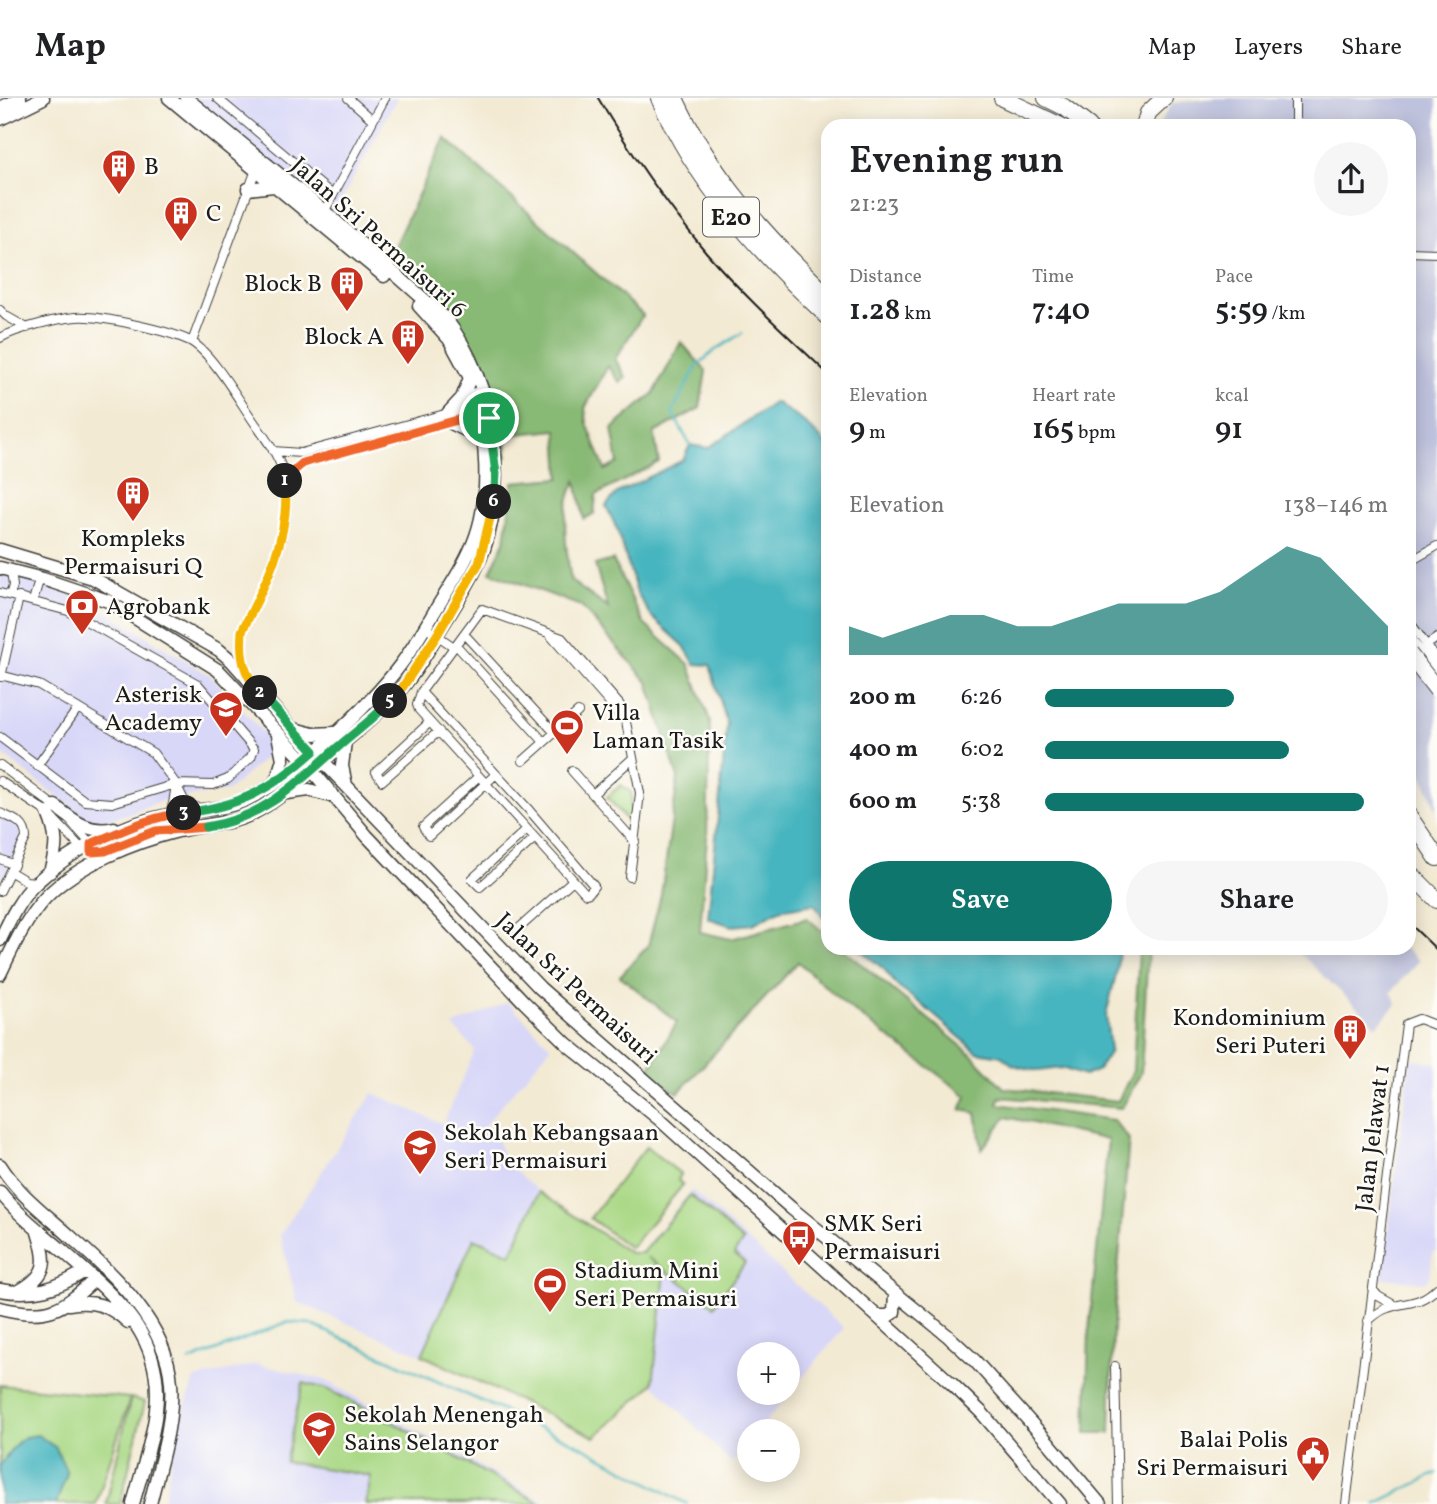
<!DOCTYPE html>
<html lang="en">
<head>
<meta charset="utf-8">
<style>
  :root { --surface:#fff; --page:#f6f6f6; --text:#202124; --muted:#757577; --line:#e0e0e0; --accent:#0f766e }
  body { margin:0; font-family:Vollkorn,serif; background:var(--page); color:var(--text); height:100vh; display:flex; flex-direction:column; font-size:26px; white-space:nowrap }
  * { box-sizing:border-box; margin:0 }
  p { font-size:23px; color:var(--muted) }
  .icon { flex:none; width:38px; height:38px; fill:none; stroke:currentColor; stroke-width:2; stroke-linecap:round; stroke-linejoin:round }
  .map { position:relative; flex:1; overflow:hidden }
  .drawer { position:absolute; left:821px; top:21px; width:595px; height:836px; display:flex; flex-direction:column; background:var(--surface); border-radius:21px; box-shadow:0 4px 18px #0003 }
  .drawer>* { flex:none }
  .controls { position:absolute; left:737px; top:1244px; display:grid; gap:14px }
  .controls a { display:grid; place-items:center; width:63px; height:63px; border-radius:50%; background:var(--surface); box-shadow:0 4px 18px #0003; font-size:35px }
  .pin { position:absolute; display:grid; place-items:center; width:60px; height:60px; color:#fff; margin:-30px; border:4px solid #fff; border-radius:50%; box-shadow:0 2px 7px #0007 }
  .km { position:absolute; width:35px; height:35px; margin:-18px; border-radius:50%; background:#222; color:#fff; font-size:19px; line-height:35px; text-align:center }
  .round { display:grid; place-items:center; flex:none; width:74px; height:74px; border-radius:37px; background:var(--page) }
  .overview { display:flex; align-items:center; justify-content:space-between; height:119px; padding:0 28px }
  h1 { font-size:38px; font-weight:600; line-height:52px }
  .figures { display:grid; grid-template-columns:repeat(3,1fr); gap:10px; height:119px; padding:7px 28px }
  .figures div { display:grid; align-content:center }
  .figures b { font-size:30px; font-weight:600 }
  .figures small { font-size:19px; font-weight:400 }
  .figures p { font-size:19px }
  .chart { height:196px; padding:14px 28px }
  .chart p { display:flex; justify-content:space-between }
  .chart svg { width:100%; height:126px; margin-top:7px; fill:var(--accent); opacity:.7 }
  .button { display:flex; gap:14px; margin-top:auto; padding:14px 28px }
  .button a { flex:1; height:80px; border-radius:42px; background:var(--accent); color:#fff; font-size:28px; font-weight:600; line-height:80px; text-align:center }
  .button a+a { background:var(--page); color:var(--text) }
  ul { padding:0 28px; list-style:none; font-size:23px }
  li { display:grid; grid-template-columns:112px 84px 1fr; align-items:center; height:52px }
  li i { height:18px; border-radius:9px; background:var(--accent) }
  header { display:flex; align-items:center; gap:42px; box-sizing:border-box; height:98px; padding:0 35px; background:var(--surface); border-bottom:2px solid var(--line) }
  header strong { font-size:33px }
  nav { display:flex; gap:38px; margin-inline-start:auto; font-size:24px }
  .map>svg:first-child { display:block }
  .built { fill:#d8d7f8; fill-rule:evenodd }
  .industrial { fill:#bfc2dd }
  .green { fill:#abd987; stroke:#647a52; stroke-width:2 }
  .forest { fill:#88b974; stroke:#526a48; stroke-width:2 }
  .water { fill:#46b5bf; stroke:#31686e; stroke-width:2 }
  .lines { fill:none; stroke-linecap:round; stroke-linejoin:round }
  .stream { stroke:#46b5bf; stroke-width:2.5 }
  .street-casing { stroke:#3c3b37; stroke-width:10 }
  .secondary-casing { stroke:#3c3b37; stroke-width:15 }
  .highway-casing { stroke:#3c3b37; stroke-width:18 }
  .street { stroke:#fff; stroke-width:8 }
  .secondary { stroke:#fff; stroke-width:12 }
  .highway { stroke:#fff; stroke-width:16 }
  .tram { stroke:#1c1c1c; stroke-width:2 }
  .highway-bridge-casing { stroke:#3c3b37; stroke-width:18; stroke-linecap:butt }
  .highway-bridge { stroke:#fff; stroke-width:16 }
  .split-1-casing { stroke:#fff; stroke-width:14 }
  .split-2-casing { stroke:#fff; stroke-width:14 }
  .split-3-casing { stroke:#fff; stroke-width:14 }
  .split-4-casing { stroke:#fff; stroke-width:14 }
  .split-5-casing { stroke:#fff; stroke-width:14 }
  .split-6-casing { stroke:#fff; stroke-width:14 }
  .split-7-casing { stroke:#fff; stroke-width:14 }
  .split-1 { stroke:#f0652b; stroke-width:9 }
  .split-2 { stroke:#f5b400; stroke-width:9 }
  .split-3 { stroke:#22a559; stroke-width:9 }
  .split-4 { stroke:#f0652b; stroke-width:9 }
  .split-5 { stroke:#22a559; stroke-width:9 }
  .split-6 { stroke:#f5b400; stroke-width:9 }
  .split-7 { stroke:#22a559; stroke-width:9 }
  .labels { text-anchor:middle; stroke-width:5; stroke-linejoin:round; paint-order:stroke }
  .shield { fill:#fdfcf7; stroke:#605f5e; stroke-width:2 }
  .shield-label { font-size:23px; font-weight:bold; fill:#1c1c1c }
  .poi-label { font-size:24px; fill:#1c1c1c; stroke:#fdfcf7; text-anchor:start }
  .street-label { font-size:24px; fill:#1c1c1c; stroke:#fdfcf7 }
</style>
</head>
<body>
<header>
<strong>Map</strong>
<nav><a>Map</a><a>Layers</a><a>Share</a></nav>
</header>
<div class="map">
<svg width="1437" height="1406" viewBox="0 0 1437 1406">
  <rect width="100%" height="100%" fill="#fdfcf7"/>
  <filter id="ink" filterUnits="userSpaceOnUse"><feTurbulence type="fractalNoise" baseFrequency=".0143" numOctaves="2"/><feDisplacementMap in="SourceGraphic" scale="14" xChannelSelector="R" yChannelSelector="G"/><feConvolveMatrix kernelMatrix="1 2 1 2 8 2 1 2 1" color-interpolation-filters="sRGB"/></filter>
  <filter id="wash" filterUnits="userSpaceOnUse"><feTurbulence type="fractalNoise" baseFrequency=".00686" numOctaves="4" result="noise"/><feDisplacementMap in="SourceGraphic" scale="28" xChannelSelector="R" yChannelSelector="G"/><feGaussianBlur stdDeviation="1.57" result="paint"/><feColorMatrix in="noise" values="0 0 0 0 0 0 0 0 0 0 0 0 0 0 0 0 0 1.4 0 .05"/><feComposite in="paint" operator="in"/></filter>
  <g filter="url(#wash)">
    <rect width="100%" height="100%" fill="#f3ead3"/>
    <path class="built" d="M194,0H397L333,117Z
      M0,476L29,482L88,503L211,578L277,649L228,693L164,702L104,724L83,719L0,654Z
      M0,718L20,728L23,739L0,787Z
      M508,904L551,949L484,1028L497,1040L504,1063L539,1094L511,1157L474,1140L422,1257L297,1204L280,1137L373,995L443,1026L475,952L453,928Z
      M1410,961L1437,965V1153H1433L1430,1179L1426,1184L1382,1180Z
      M692,1092L844,1230L758,1333L749,1334V1344L732,1365L653,1286L665,1174L640,1155ZM749,1256H788V1295H749Z
      M257,1266L325,1282L548,1406H163L179,1324L195,1281Z"/>
    <path class="industrial" d="M1215,0H1437V713L1409,645V28H1158L1172,5Z
      M1295,851H1406L1419,863L1391,894L1397,905L1377,928Z"/>
    <path class="green" d="M621,687L631,694V727L607,699Z
      M646,1049L681,1076L678,1082L683,1087L630,1150L590,1120Z
      M539,1094L630,1155H642L690,1097L743,1143L734,1156L745,1165L714,1208L647,1159L665,1174L653,1286L595,1339L422,1257L474,1140L511,1156Z
      M303,1285L327,1291L385,1320L542,1406H366L371,1378L285,1364Z
      M0,1287L130,1300L96,1406H0Z
      M131,1300L145,1304L120,1406H106Z"/>
    <path class="forest" d="M445,40L643,217L615,261L626,279L620,285L608,268L585,310L587,325L605,372L618,365L612,331L654,295L681,244L706,273L700,310L654,335L659,364L596,397L594,416L584,421L576,383C559,414 566,449 571,483L608,510L595,467L613,462L644,526L689,566L710,623L707,738L700,834L731,841L807,820L828,838V850L843,851L970,955L1004,990L1118,1003L1133,973L1139,851H1148L1141,975L1122,1010L1000,999L998,1006L1113,1022L1129,1041L1113,1231L1110,1335H1086L1089,1232L1108,1042L1006,1019L982,1051L976,1015L961,1012L967,998L847,908L798,864L678,995L647,975L677,924L620,878L648,848L661,797L678,680L648,584L581,508L490,474L505,443L513,384L560,380L557,332L506,337L507,359L500,356L482,261L444,205L389,159Z"/>
    <path class="water" d="M775,304L804,324L828,348V825L814,806L779,812L753,826L732,828L708,820L727,626L710,567L695,566L684,548L651,518L637,495L617,431L606,408L617,395L683,362L690,347L708,350Z
      M859,851H1119L1117,872L1106,917L1110,953L1098,972L1084,978L1062,970L1037,973L1013,967L1002,958L977,954L920,905L898,889L884,871Z
      M38,1337L56,1350L67,1375L56,1406H0V1367L16,1346L25,1339Z"/>
    <g class="lines">
      <path class="stream" d="M690,347L672,314L697,268L714,253L742,235
        M190,1263L287,1224L310,1226L583,1349L687,1406
        M1375,1406L1437,1375"/>
    </g>
  </g>
  <g filter="url(#ink)">
    <g class="lines">
      <g class="street-casing">
        <path id="street" d="M217,0L333,97
          M348,0L373,22
          M1295,28V0
          M323,116L385,0
          M1409,154L1437,155
          M0,212L6,218L27,230
          M0,240C19,230 55,221 76,219C99,217 170,233 190,243C210,253 237,299 250,318C263,338 281,358 285,382C294,435 265,488 242,533L241,545L246,577
          M192,244L257,69
          M273,353L301,355L478,307
          M285,380L303,365L479,316
          M1409,464L1437,448
          M0,495L68,513L198,586L254,651L251,659L228,681L213,687L176,686L112,705L85,703L0,639
          M10,497L13,488L11,473
          M33,503L38,486L43,481
          M1409,523L1437,562
          M425,529L454,549
          M464,536L555,635
          M550,537L624,622
          M456,547L544,644
          M1425,548L1437,540
          M0,577L39,587L153,655L176,686L184,702L197,710
          M1,579L19,499
          M421,594L529,712L594,788L589,795L586,796L419,612L417,607L421,594L482,511L562,540L620,607L626,624L640,695L630,779
          M430,624L376,674L382,683L439,633
          M523,663L578,614
          M0,667L58,711
          M37,668L78,610
          M572,673L635,744
          M479,678L423,729L429,738L496,676
          M0,683L48,715L82,751
          M593,696L633,660
          M0,715C13,721 26,724 26,740L0,793
          M169,716L173,706L176,686
          M72,725L91,746
          M527,731L472,781L480,789L535,740
          M0,761L14,767
          M11,774L26,783L36,784
          M517,832L573,782
          M1373,1192L1378,1198L1396,1208
          M1368,1223C1374,1218 1380,1212 1388,1210C1408,1203 1420,1207 1437,1190
          M1115,1268L1118,1406
          M1346,1406L1406,926L1419,921L1437,928"/>
      </g>
      <g class="secondary-casing">
        <path id="secondary" d="M169,0L384,178
          M0,10L20,0
          M0,21L43,0
          M248,91L273,88
          M419,208L449,241L469,278
          M448,315L462,300L470,280
          M449,324L482,340
          M0,452L93,480L219,552L232,563L292,631L540,890L791,1110L948,1238L975,1263L1049,1345L1100,1406
          M0,470L43,481L108,503L218,572L300,658L367,738L524,904L567,946L659,1021L952,1286L981,1314L1060,1406
          M294,631L313,636L334,635
          M345,643L342,668L346,687
          M276,684L283,661L278,637
          M287,695L309,692L331,698
          M55,708C74,723 89,736 114,730
          M48,715C58,739 57,749 50,774
          M0,842C9,823 20,799 37,784C71,752 122,726 168,717C194,711 221,713 246,702C294,679 369,609 401,566C416,546 428,524 441,503C454,482 468,461 476,438C491,395 486,339 475,296
          M0,876C13,849 26,820 46,799C78,766 135,744 178,733C206,725 234,728 259,712C287,696 310,674 334,653C356,633 381,615 400,592C416,574 429,551 441,530C454,509 468,488 478,466C512,391 495,284 445,220L324,113L186,0
          M0,1067C19,1097 46,1116 71,1139C113,1176 167,1226 171,1285C174,1325 159,1368 150,1406
          M0,1094C17,1116 42,1135 63,1153C113,1198 165,1236 156,1312C153,1343 141,1375 133,1406
          M0,1192C33,1198 57,1191 85,1173
          M19,1193C50,1176 47,1163 37,1131
          M69,1206C94,1202 109,1207 128,1224
          M0,1210C47,1221 60,1214 94,1182
          M878,1218H888L894,1214L895,1196"/>
      </g>
      <g class="highway-casing">
        <path id="highway" d="M659,0C697,87 760,155 828,219
          M675,0C710,78 767,139 828,198
          M1002,0L1061,28
          M1046,0L1064,9L1089,28
          M1144,28L1148,15L1164,0
          M1409,545L1437,578
          M1409,718L1437,760
          M1409,774L1437,802"/>
      </g>
      <use href="#street" class="street"/>
      <use href="#secondary" class="secondary"/>
      <use href="#highway" class="highway"/>
      <path class="tram" d="M598,0C630,54 666,106 706,154C743,197 786,236 828,276
        M1409,825L1437,852"/>
      <g class="highway-bridge-casing">
        <path id="highway-bridge" d="M1409,556L1437,592"/>
      </g>
      <use href="#highway-bridge" class="highway-bridge"/>
    </g>
  </g>
  <g class="lines" filter="url(#ink)">
    <g class="split-1-casing">
      <path id="split-1" d="M285,383V380L303,365L479,316L483,310L489,320"/>
    </g>
    <g class="split-2-casing">
      <path id="split-2" d="M260,595C243,575 240,559 242,533C266,486 291,437 285,383"/>
    </g>
    <g class="split-3-casing">
      <path id="split-3" d="M184,715C241,708 272,691 314,653L260,595"/>
    </g>
    <g class="split-4-casing">
      <path id="split-4" d="M184,715C151,718 122,733 91,746V754L105,753L156,733L206,729"/>
    </g>
    <g class="split-5-casing">
      <path id="split-5" d="M206,729C264,720 296,686 338,649C355,634 375,620 390,603"/>
    </g>
    <g class="split-6-casing">
      <path id="split-6" d="M390,603L402,590L437,537L479,465L494,404"/>
    </g>
    <g class="split-7-casing">
      <path id="split-7" d="M489,320L496,376L494,404"/>
    </g>
    <use href="#split-1" class="split-1"/>
    <use href="#split-2" class="split-2"/>
    <use href="#split-3" class="split-3"/>
    <use href="#split-4" class="split-4"/>
    <use href="#split-5" class="split-5"/>
    <use href="#split-6" class="split-6"/>
    <use href="#split-7" class="split-7"/>
  </g>
  <defs>
    <g id="building-pin" transform="scale(1.75)"><path d="M0 17L-7.5 6A9.5 9.5 0 1 1 7.5 6Z" fill="#c8321e" stroke="#fdfcf7"/><path d="M-4-6H4V6H1V3H-1V6H-4ZM-2.5-4.3h1.7v1.8h-1.7ZM.8-4.3h1.7v1.8H.8ZM-2.5-1h1.7V.8h-1.7ZM.8-1h1.7V.8H.8Z" fill="#fff"/></g>
    <g id="bank-pin" transform="scale(1.75)"><path d="M0 17L-7.5 6A9.5 9.5 0 1 1 7.5 6Z" fill="#c8321e" stroke="#fdfcf7"/><path d="M-6-4H6V4H-6ZM0-2.3a2.3 2.3 0 1 0 0 4.6a2.3 2.3 0 1 0 0-4.6Z" fill="#fff"/></g>
    <g id="university-pin" transform="scale(1.75)"><path d="M0 17L-7.5 6A9.5 9.5 0 1 1 7.5 6Z" fill="#c8321e" stroke="#fdfcf7"/><path d="M0-5L7-2L0 1L-7-2ZM-4 1L0 2.5L4 1V4Q0 6-4 4Z" fill="#fff"/></g>
    <g id="stadium-pin" transform="scale(1.75)"><path d="M0 17L-7.5 6A9.5 9.5 0 1 1 7.5 6Z" fill="#c8321e" stroke="#fdfcf7"/><path d="M0-5a6.5 5 0 1 0 0 10a6.5 5 0 1 0 0-10ZM-3.5-1.8h7v3.6h-7Z" fill="#fff"/></g>
    <g id="school-pin" transform="scale(1.75)"><path d="M0 17L-7.5 6A9.5 9.5 0 1 1 7.5 6Z" fill="#c8321e" stroke="#fdfcf7"/><path d="M0-5L7-2L0 1L-7-2ZM-4 1L0 2.5L4 1V4Q0 6-4 4Z" fill="#fff"/></g>
    <g id="bus-pin" transform="scale(1.75)"><path d="M0 17L-7.5 6A9.5 9.5 0 1 1 7.5 6Z" fill="#c8321e" stroke="#fdfcf7"/><path d="M-5-6H5V4H4V6H2V4H-2V6H-4V4H-5ZM-3.5-4V0h7V-4ZM-3.5 1.2v1.5H-2V1.2ZM2 1.2v1.5H3.5V1.2Z" fill="#fff"/></g>
    <g id="civic-pin" transform="scale(1.75)"><path d="M0 17L-7.5 6A9.5 9.5 0 1 1 7.5 6Z" fill="#c8321e" stroke="#fdfcf7"/><path d="M-.6-6.5H3V-4.5H.6V-3L4-1V1h2V6H-6V1h2V-1L-.6-3ZM-1.2 2.5V6h2.4V2.5Z" fill="#fff"/></g>
  </defs>
  <g fill-rule="evenodd">
    <use href="#building-pin" x="119" y="68"/>
    <use href="#building-pin" x="181" y="115"/>
    <use href="#building-pin" x="347" y="185"/>
    <use href="#building-pin" x="408" y="238"/>
    <use href="#building-pin" x="133" y="395"/>
    <use href="#bank-pin" x="82" y="508"/>
    <use href="#university-pin" x="226" y="610"/>
    <use href="#stadium-pin" x="567" y="628"/>
    <use href="#building-pin" x="1350" y="933"/>
    <use href="#school-pin" x="420" y="1048"/>
    <use href="#bus-pin" x="799" y="1139"/>
    <use href="#stadium-pin" x="550" y="1186"/>
    <use href="#school-pin" x="319" y="1330"/>
    <use href="#civic-pin" x="1313" y="1355"/>
  </g>
  <g class="labels">
    <rect class="shield" x="703" y="99.5" width="56" height="39" rx="5"/>
    <g class="shield-label">
      <text x="731" y="127">E20</text>
    </g>
    <g class="poi-label">
      <text x="144" y="76">B</text>
      <text x="206" y="123">C</text>
      <text x="322" y="193" text-anchor="end">Block B</text>
      <text x="384" y="246" text-anchor="end">Block A</text>
      <text x="133" y="448" text-anchor="middle">Kompleks<tspan x="133" dy="28">Permaisuri Q</tspan></text>
      <text x="106" y="516">Agrobank</text>
      <text x="202" y="604" text-anchor="end">Asterisk<tspan x="202" dy="28">Academy</tspan></text>
      <text x="592" y="622">Villa<tspan x="592" dy="28">Laman Tasik</tspan></text>
      <text x="1326" y="927" text-anchor="end">Kondominium<tspan x="1326" dy="28">Seri Puteri</tspan></text>
      <text x="444" y="1042">Sekolah Kebangsaan<tspan x="444" dy="28">Seri Permaisuri</tspan></text>
      <text x="824" y="1133">SMK Seri<tspan x="824" dy="28">Permaisuri</tspan></text>
      <text x="574" y="1180">Stadium Mini<tspan x="574" dy="28">Seri Permaisuri</tspan></text>
      <text x="344" y="1324">Sekolah Menengah<tspan x="344" dy="28">Sains Selangor</tspan></text>
      <text x="1288" y="1349" text-anchor="end">Balai Polis<tspan x="1288" dy="28">Sri Permaisuri</tspan></text>
    </g>
    <g class="street-label">
      <text transform="translate(379 139) rotate(42)" y="8">Jalan Sri Permaisuri 6</text>
      <text transform="translate(577 890) rotate(43)" y="8">Jalan Sri Permaisuri</text>
      <text transform="translate(1372 1040) rotate(-83)" y="8">Jalan Jelawat 1</text>
    </g>
  </g>
</svg>
<div class="controls">
<a>+</a>
<a>−</a>
</div>
<div class="pin" style="left:489px;top:320px;background:#1e9e55"><svg class="icon" aria-label="arrive" viewBox="0 0 24 24"><path d="M6 21V4h12l-3 4 3 4H6"/></svg></div>
<b class="km" style="left:285px;top:383px">1</b>
<b class="km" style="left:260px;top:595px">2</b>
<b class="km" style="left:184px;top:715px">3</b>
<b class="km" style="left:390px;top:603px">5</b>
<b class="km" style="left:494px;top:404px">6</b>
<section class="drawer">
<div class="overview"><div><h1>Evening run</h1><p>21:23</p></div><a class="round"><svg class="icon" aria-label="share" viewBox="0 0 24 24"><path d="M12 15V3M7 8l5-5 5 5M5 13v7h14v-7"/></svg></a></div>
<div class="figures">
<div><p>Distance</p><b>1.28<small> km</small></b></div>
<div><p>Time</p><b>7:40</b></div>
<div><p>Pace</p><b>5:59<small> /km</small></b></div>
</div>
<div class="figures">
<div><p>Elevation</p><b>9<small> m</small></b></div>
<div><p>Heart rate</p><b>165<small> bpm</small></b></div>
<div><p>kcal</p><b>91</b></div>
</div>
<div class="chart"><p><span>Elevation</span>138–146 m</p>
<svg viewBox="0 0 160 44" preserveAspectRatio="none"><path d="M0 44V34L10 38L20 34L30 30L40 30L50 34L60 34L70 30L80 26L90 26L100 26L110 22L120 14L130 6L140 10L150 22L160 34V44z"/></svg>
</div>
<ul>
<li><b>200 m</b>6:26<i style="width:55%"></i></li>
<li><b>400 m</b>6:02<i style="width:71%"></i></li>
<li><b>600 m</b>5:38<i style="width:93%"></i></li>
</ul>
<div class="button"><a>Save</a><a>Share</a></div>
</section>
</div>
</body>
</html>
